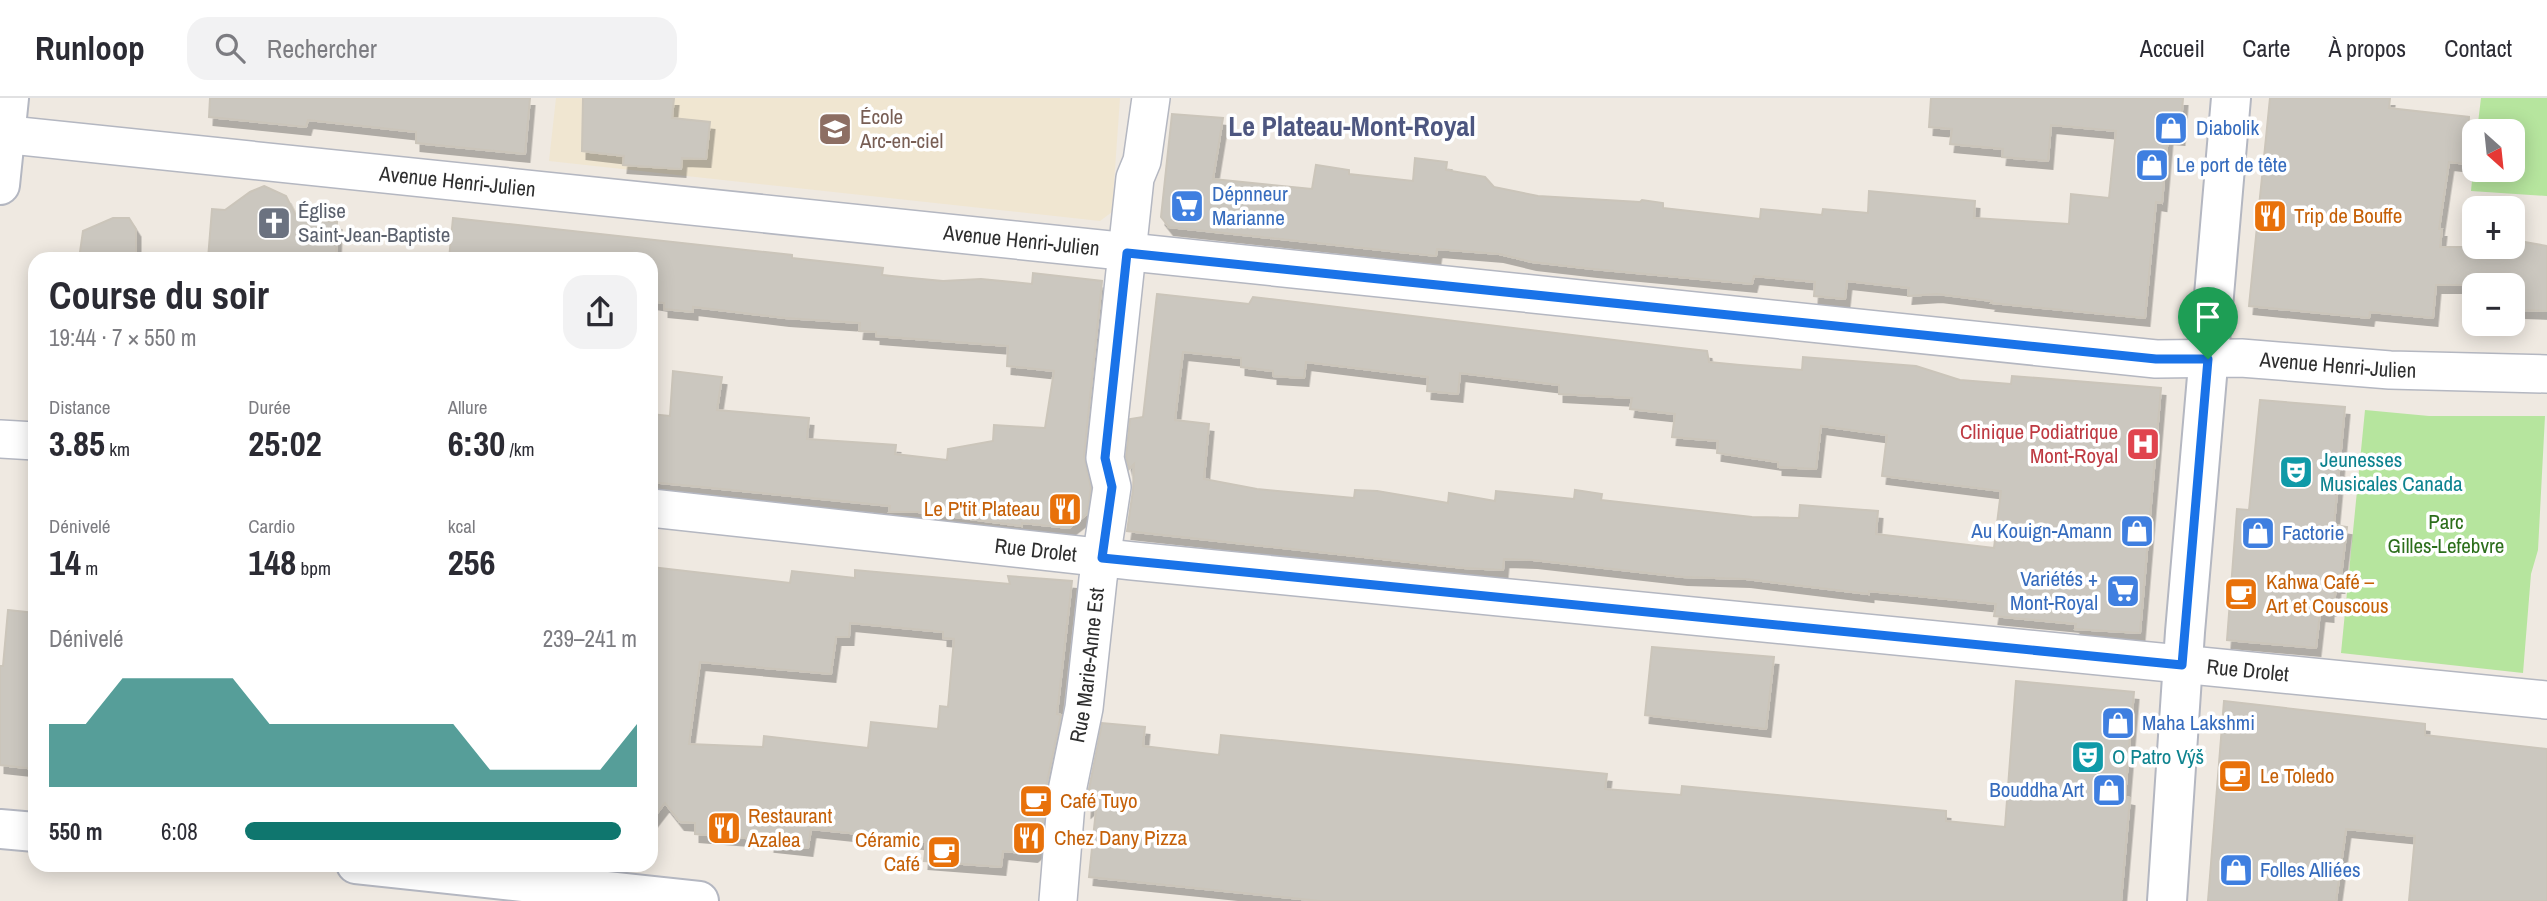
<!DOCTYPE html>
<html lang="fr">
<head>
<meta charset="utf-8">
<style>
  :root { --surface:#fff; --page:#f2f2f3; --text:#2b2b33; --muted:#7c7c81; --line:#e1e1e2; --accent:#0f766e }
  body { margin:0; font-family:"Archivo Narrow",sans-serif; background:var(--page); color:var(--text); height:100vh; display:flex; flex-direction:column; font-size:26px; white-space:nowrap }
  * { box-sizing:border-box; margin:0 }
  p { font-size:23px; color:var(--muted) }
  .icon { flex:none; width:38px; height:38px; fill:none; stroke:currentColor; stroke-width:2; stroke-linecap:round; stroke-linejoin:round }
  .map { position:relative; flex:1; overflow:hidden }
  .panel { position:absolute; left:28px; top:154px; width:630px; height:620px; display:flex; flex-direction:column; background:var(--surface); border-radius:21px; box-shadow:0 4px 18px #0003 }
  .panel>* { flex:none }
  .needle { width:46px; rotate:153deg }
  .controls { position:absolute; left:2462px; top:21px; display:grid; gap:14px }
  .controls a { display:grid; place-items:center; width:63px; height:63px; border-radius:14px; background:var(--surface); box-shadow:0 4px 18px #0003; font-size:35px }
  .pin { position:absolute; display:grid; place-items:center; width:60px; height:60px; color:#fff; margin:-72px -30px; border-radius:50% 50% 50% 0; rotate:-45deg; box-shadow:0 0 7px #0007 }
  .pin .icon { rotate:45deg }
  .round { display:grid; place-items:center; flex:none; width:74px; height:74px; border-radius:21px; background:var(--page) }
  .headline { display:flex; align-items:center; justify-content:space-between; height:119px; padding:0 21px }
  h1 { font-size:38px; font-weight:800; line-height:52px }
  .stats { display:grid; grid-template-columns:repeat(3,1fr); gap:10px; height:119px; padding:7px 21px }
  .stats div { display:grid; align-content:center }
  .stats b { font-size:35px; font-weight:800 }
  .stats small { font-size:19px; font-weight:400 }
  .stats p { font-size:19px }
  .chart { height:196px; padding:14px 21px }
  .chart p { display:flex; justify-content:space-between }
  .chart svg { width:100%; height:126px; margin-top:7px; fill:var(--accent); opacity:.7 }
  ul { padding:0 21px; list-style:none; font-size:23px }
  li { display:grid; grid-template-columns:112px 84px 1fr; align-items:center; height:52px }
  li i { height:18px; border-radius:9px; background:var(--accent) }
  header { display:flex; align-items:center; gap:42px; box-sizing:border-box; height:98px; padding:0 35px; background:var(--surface); border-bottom:2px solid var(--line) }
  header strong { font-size:33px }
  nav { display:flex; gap:38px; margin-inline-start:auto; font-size:24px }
  .search { width:490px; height:63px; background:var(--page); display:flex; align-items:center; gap:18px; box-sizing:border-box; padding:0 24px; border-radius:21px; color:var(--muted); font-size:26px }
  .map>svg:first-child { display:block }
  .education { fill:#f0e6d1 }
  .green { fill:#b6e59e }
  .building { fill:#cbc7bf; stroke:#cbc5ba; stroke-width:2; fill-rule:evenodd; filter:url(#shadow) }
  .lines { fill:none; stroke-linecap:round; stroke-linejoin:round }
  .street-casing { stroke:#b4b7c1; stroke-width:40 }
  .secondary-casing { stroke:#b4b7c1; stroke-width:42 }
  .street { stroke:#fff; stroke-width:37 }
  .secondary { stroke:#fff; stroke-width:38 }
  .route-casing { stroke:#fff; stroke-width:14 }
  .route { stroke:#1a73e8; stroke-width:9 }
  .labels { text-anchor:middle; stroke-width:7; stroke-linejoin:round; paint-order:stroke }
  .education-label { font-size:21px; fill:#785e54; stroke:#fff; text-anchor:start }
  .shop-label { font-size:21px; fill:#366cbe; stroke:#fff; text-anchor:start }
  .street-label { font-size:21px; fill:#2e2e2e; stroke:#fff }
  .worship-label { font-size:21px; fill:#5b616d; stroke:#fff; text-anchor:start }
  .food-label { font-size:21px; fill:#c56008; stroke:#fff; text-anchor:start }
  .health-label { font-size:21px; fill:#be3a42; stroke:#fff; text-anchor:end }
  .culture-label { font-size:21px; fill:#0d838f; stroke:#fff; text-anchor:start }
  .park-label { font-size:21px; fill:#2c6e1b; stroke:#fff }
  .district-label { font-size:28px; font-weight:bold; fill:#4d5680; stroke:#fff }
</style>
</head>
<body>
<header>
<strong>Runloop</strong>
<div class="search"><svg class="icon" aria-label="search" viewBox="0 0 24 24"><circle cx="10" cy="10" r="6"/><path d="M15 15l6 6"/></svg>Rechercher</div>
<nav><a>Accueil</a><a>Carte</a><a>À propos</a><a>Contact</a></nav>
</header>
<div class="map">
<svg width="2547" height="803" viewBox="0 0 2547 803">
  <defs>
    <filter id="shadow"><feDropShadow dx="4.5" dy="8" stdDeviation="0" flood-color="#0004"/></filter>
  </defs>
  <rect width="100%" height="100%" fill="#efe9e1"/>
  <path class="education" d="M556,0H1120L1112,114L1100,123L549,63Z"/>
  <path class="green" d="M2481,0H2547V98L2471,93L2474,61V72H2513V33H2477Z
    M2365,312L2429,318H2545L2538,452L2531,476L2523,575L2341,555Z"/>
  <path class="building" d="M210,0H530L525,56L416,45V34L308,22L306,29L209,19Z
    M583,0H674L672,20L710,24L706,61L682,60L681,71L623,67L624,58L582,53Z
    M1931,0H2183L2180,39L2168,38L2162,105L2156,104L2145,220L1991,205L1992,203L1937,196L1908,198L1909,190L1847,183L1845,201L1814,198L1815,184L1784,181L1754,178L1752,186L1593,171L1532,164L1499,156L1437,151L1436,158L1169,129L1161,119L1172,16L1223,20L1213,81L1312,91L1316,67L1349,72V76L1413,83L1415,60L1447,64L1446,72L1485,79L1494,89L1538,98L1640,104L1642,102L1663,105V110L1760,121L1761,111L1822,117L1823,111L1868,115L1869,93L1975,103L1974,120L2069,126L2071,96L2109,100L2116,33L2051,27L2048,63L2002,59L2003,51L1950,46L1952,31L1929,29Z
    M2270,0H2390L2389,10L2469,19L2466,66L2449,64L2439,131H2442L2440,149H2513V142L2547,148V213L2521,212L2520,204H2513V187H2436L2433,220L2370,214L2369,220L2249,208Z
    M264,88L286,98L298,122L337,124L336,161H208L212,111L225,112L250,94Z
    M113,120H129L136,131V161H79L83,133Z
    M453,120L792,157V160L883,170L882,177L911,180L943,183L981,181L1032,186L1033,175L1102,183L1084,358L1091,390L1087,416L1069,430L1022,425V428L918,414H889L890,408L651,384V316L670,318L673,273L722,279L717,312L809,320L807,341L896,347L895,356L947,362L948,351L993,343L994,327L1045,330L1054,273L1007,268L1008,248L876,238V234L859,233L860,225L785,220L693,209V214L664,211V205L651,203V161H449Z
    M1157,196L1249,206L1253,199L1681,250L1707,253L1709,264L1740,267L1802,272L1803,259L1916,268L1960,282L2011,286L2012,278L2161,290L2140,535L2075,531L2076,526L1994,518L1996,506L1869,493V496L1746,481L1683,479L1533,462L1504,461L1503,472L1464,470L1127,433L1133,392L1134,366L1129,371L1126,359L1130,321L1143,319ZM1183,254L1241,260V269L1273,273V278L1304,280L1306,264L1428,279L1427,293L1458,296L1460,275L1559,287V296L1632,300L1630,311L1675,316L1672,339L1718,343L1717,355L1778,364V369L1816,371L1821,328L1887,337L1882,378L2001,393L1994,450L1876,436L1878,413L1800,407L1799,420L1752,419L1601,402L1602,396L1575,392L1574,401L1496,393L1495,403L1449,395L1448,405L1377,393L1355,392L1354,400L1257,391L1204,381L1209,326L1175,322Z
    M2260,302L2345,309L2334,427L2347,429L2340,487H2336L2334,509L2329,510V516L2320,515L2316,550L2227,542L2237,411L2249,412Z
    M651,469L790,485L792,473L855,480V472L1010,486L1008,478L1072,483L1057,616L1061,617L1046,689L1041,749L1033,756L1003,753L1001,769L924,763L926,744L888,739L811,731L808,750L770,746L771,742L695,736V725L680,724L665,705L651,723ZM850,525L943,534V540L954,541L948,609L940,608L938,631L871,624L868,650L764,638L763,649L689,646L700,564L831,576L836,539H849Z
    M8,512L35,515V671L0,667V568H3Z
    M1652,549L1774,559L1766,631L1645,617Z
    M2016,583L2134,594L2125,699L2130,700L2121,803H1320L1089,779L1097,702L1087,711L1088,696L1102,625L1145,629L1143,648L1219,657L1221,637L1607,676L1605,691L1681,697L1682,688L1946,713V723L2005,729Z
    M2224,603L2425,626V637L2547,651V803H2409L2415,738L2346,731L2336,803H2208Z"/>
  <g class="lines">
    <g class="street-casing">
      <g id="street">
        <path id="s1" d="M0,36L2156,261L2241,260L2390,272L2547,276"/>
        <path d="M0,341L35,343"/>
        <path id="s2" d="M651,410L1133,463L2547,602"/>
        <path id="s3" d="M1058,803L1067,693L1084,610L1098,481L1112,389L1105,360L1135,80L1142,63L1151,0"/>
      </g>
    </g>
    <g class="secondary-casing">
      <path id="secondary" d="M0,87L9,0
        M0,731L35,734
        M356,766L699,803
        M2167,803L2185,534L2231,0"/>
    </g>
    <use href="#street" class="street"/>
    <use href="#secondary" class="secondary"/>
  </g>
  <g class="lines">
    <g class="route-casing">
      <path id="route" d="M1127,155L2156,261H2208L2182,567L1102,460L1112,389L1105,360Z"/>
    </g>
    <use href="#route" class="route"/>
  </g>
  <defs>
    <g id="shop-square" transform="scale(1.75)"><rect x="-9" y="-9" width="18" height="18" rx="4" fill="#3f7fe0" stroke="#fff"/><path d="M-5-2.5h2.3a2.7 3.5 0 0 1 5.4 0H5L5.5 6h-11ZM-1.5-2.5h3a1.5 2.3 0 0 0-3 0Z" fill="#fff"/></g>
    <g id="school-square" transform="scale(1.75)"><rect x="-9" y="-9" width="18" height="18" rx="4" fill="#8d6e63" stroke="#fff"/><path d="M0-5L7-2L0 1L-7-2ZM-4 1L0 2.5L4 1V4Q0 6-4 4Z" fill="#fff"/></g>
    <g id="supermarket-square" transform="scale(1.75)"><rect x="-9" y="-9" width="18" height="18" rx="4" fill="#3f7fe0" stroke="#fff"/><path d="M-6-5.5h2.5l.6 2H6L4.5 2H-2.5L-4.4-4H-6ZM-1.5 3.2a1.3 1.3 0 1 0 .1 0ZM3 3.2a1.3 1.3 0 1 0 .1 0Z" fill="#fff"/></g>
    <g id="restaurant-square" transform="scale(1.75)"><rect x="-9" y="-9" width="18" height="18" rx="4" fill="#e8710a" stroke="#fff"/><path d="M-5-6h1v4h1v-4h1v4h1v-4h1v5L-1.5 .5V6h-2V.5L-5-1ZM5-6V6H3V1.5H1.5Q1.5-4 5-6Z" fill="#fff"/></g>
    <g id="church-square" transform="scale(1.75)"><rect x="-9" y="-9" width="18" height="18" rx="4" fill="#6b7280" stroke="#fff"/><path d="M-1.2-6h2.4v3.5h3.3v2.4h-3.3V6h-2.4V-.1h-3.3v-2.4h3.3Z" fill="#fff"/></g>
    <g id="hospital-square" transform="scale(1.75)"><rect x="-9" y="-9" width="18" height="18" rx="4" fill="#e0444e" stroke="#fff"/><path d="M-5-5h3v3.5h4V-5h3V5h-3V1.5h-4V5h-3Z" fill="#fff"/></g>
    <g id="theatre-square" transform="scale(1.75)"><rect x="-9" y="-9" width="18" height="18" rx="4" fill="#0f9aa8" stroke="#fff"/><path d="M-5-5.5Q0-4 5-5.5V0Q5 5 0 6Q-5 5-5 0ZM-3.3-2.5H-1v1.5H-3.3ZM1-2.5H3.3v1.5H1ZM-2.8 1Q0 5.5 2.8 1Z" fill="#fff"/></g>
    <g id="cafe-square" transform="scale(1.75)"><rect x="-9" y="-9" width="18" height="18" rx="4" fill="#e8710a" stroke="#fff"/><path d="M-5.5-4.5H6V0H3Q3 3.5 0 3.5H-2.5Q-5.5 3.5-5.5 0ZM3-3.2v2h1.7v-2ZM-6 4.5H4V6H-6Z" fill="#fff"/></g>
  </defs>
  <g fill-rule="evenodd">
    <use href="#shop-square" x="2171" y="30"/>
    <use href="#school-square" x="835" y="31"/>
    <use href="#shop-square" x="2152" y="67"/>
    <use href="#supermarket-square" x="1187" y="108"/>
    <use href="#restaurant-square" x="2270" y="118"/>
    <use href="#church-square" x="274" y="125"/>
    <use href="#hospital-square" x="2143" y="346"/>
    <use href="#theatre-square" x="2296" y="374"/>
    <use href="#restaurant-square" x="1065" y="411"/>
    <use href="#shop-square" x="2137" y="433"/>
    <use href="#shop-square" x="2258" y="435"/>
    <use href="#supermarket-square" x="2123" y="493"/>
    <use href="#cafe-square" x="2241" y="496"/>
    <use href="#shop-square" x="2118" y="625"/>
    <use href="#theatre-square" x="2088" y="659"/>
    <use href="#cafe-square" x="2235" y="678"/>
    <use href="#shop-square" x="2109" y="692"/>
    <use href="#cafe-square" x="1036" y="703"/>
    <use href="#restaurant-square" x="724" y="730"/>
    <use href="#restaurant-square" x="1029" y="740"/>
    <use href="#cafe-square" x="944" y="754"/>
    <use href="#shop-square" x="2236" y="772"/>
  </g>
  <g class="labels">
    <g class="education-label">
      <text x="860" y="26">École<tspan x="860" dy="24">Arc-en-ciel</tspan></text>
    </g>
    <g class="shop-label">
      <text x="2196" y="37">Diabolik</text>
      <text x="2176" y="74">Le port de tête</text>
      <text x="1212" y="103">Dépnneur<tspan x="1212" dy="24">Marianne</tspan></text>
      <text x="2112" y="440" text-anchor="end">Au Kouign-Amann</text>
      <text x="2282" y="442">Factorie</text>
      <text x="2098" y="488" text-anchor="end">Variétés +<tspan x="2098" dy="24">Mont-Royal</tspan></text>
      <text x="2142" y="632">Maha Lakshmi</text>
      <text x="2084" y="699" text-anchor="end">Bouddha Art</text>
      <text x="2260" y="779">Folles Alliées</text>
    </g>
    <g class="street-label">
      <text dy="7" stroke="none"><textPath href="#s1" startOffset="460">Avenue Henri-Julien</textPath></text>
      <text dy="7" stroke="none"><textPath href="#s1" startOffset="1027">Avenue Henri-Julien</textPath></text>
      <text dy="7" stroke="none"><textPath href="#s1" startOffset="2350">Avenue Henri-Julien</textPath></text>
      <text dy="7" stroke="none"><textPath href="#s2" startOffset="387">Rue Drolet</textPath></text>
      <text dy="7" stroke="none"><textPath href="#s3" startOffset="238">Rue Marie-Anne Est</textPath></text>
      <text dy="7" stroke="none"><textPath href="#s2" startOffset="1605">Rue Drolet</textPath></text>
    </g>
    <g class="worship-label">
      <text x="298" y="120">Église<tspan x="298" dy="24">Saint-Jean-Baptiste</tspan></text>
    </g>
    <g class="food-label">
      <text x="2294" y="125">Trip de Bouffe</text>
      <text x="1040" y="418" text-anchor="end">Le P'tit Plateau</text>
      <text x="2266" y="491">Kahwa Café –<tspan x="2266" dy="24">Art et Couscous</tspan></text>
      <text x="2260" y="685">Le Toledo</text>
      <text x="1060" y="710">Café Tuyo</text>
      <text x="748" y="725">Restaurant<tspan x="748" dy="24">Azalea</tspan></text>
      <text x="1054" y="747">Chez Dany Pizza</text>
      <text x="920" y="749" text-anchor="end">Céramic<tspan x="920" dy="24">Café</tspan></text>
    </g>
    <g class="health-label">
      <text x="2118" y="341">Clinique Podiatrique<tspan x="2118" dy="24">Mont-Royal</tspan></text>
    </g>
    <g class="culture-label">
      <text x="2320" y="369">Jeunesses<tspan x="2320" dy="24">Musicales Canada</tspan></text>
      <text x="2112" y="666">O Patro Výš</text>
    </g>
    <g class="park-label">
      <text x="2446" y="431">Parc<tspan x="2446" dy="24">Gilles-Lefebvre</tspan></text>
    </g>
    <g class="district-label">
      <text x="1352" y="38">Le Plateau-Mont-Royal</text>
    </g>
  </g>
</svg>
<div class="controls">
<a><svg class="needle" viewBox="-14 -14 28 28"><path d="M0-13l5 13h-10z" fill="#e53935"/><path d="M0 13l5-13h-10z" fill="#7c7c81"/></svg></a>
<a>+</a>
<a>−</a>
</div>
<div class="pin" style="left:2208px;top:261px;background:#1e9e55"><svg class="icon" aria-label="arrive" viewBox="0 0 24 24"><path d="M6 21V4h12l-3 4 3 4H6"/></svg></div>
<section class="panel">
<div class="headline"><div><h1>Course du soir</h1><p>19:44 · 7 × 550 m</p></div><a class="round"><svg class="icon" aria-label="share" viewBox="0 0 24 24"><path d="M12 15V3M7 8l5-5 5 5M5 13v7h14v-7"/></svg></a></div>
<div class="stats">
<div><p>Distance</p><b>3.85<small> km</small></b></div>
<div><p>Durée</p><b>25:02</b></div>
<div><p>Allure</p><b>6:30<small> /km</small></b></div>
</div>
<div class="stats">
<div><p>Dénivelé</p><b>14<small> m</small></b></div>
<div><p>Cardio</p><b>148<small> bpm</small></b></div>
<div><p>kcal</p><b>256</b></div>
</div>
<div class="chart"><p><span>Dénivelé</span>239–241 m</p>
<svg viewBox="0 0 160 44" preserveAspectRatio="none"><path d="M0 44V22L10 22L20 6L30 6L40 6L50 6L60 22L70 22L80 22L90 22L100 22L110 22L120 38L130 38L140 38L150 38L160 22V44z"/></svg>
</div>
<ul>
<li><b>550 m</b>6:08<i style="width:96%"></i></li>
</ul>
</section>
</div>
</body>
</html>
